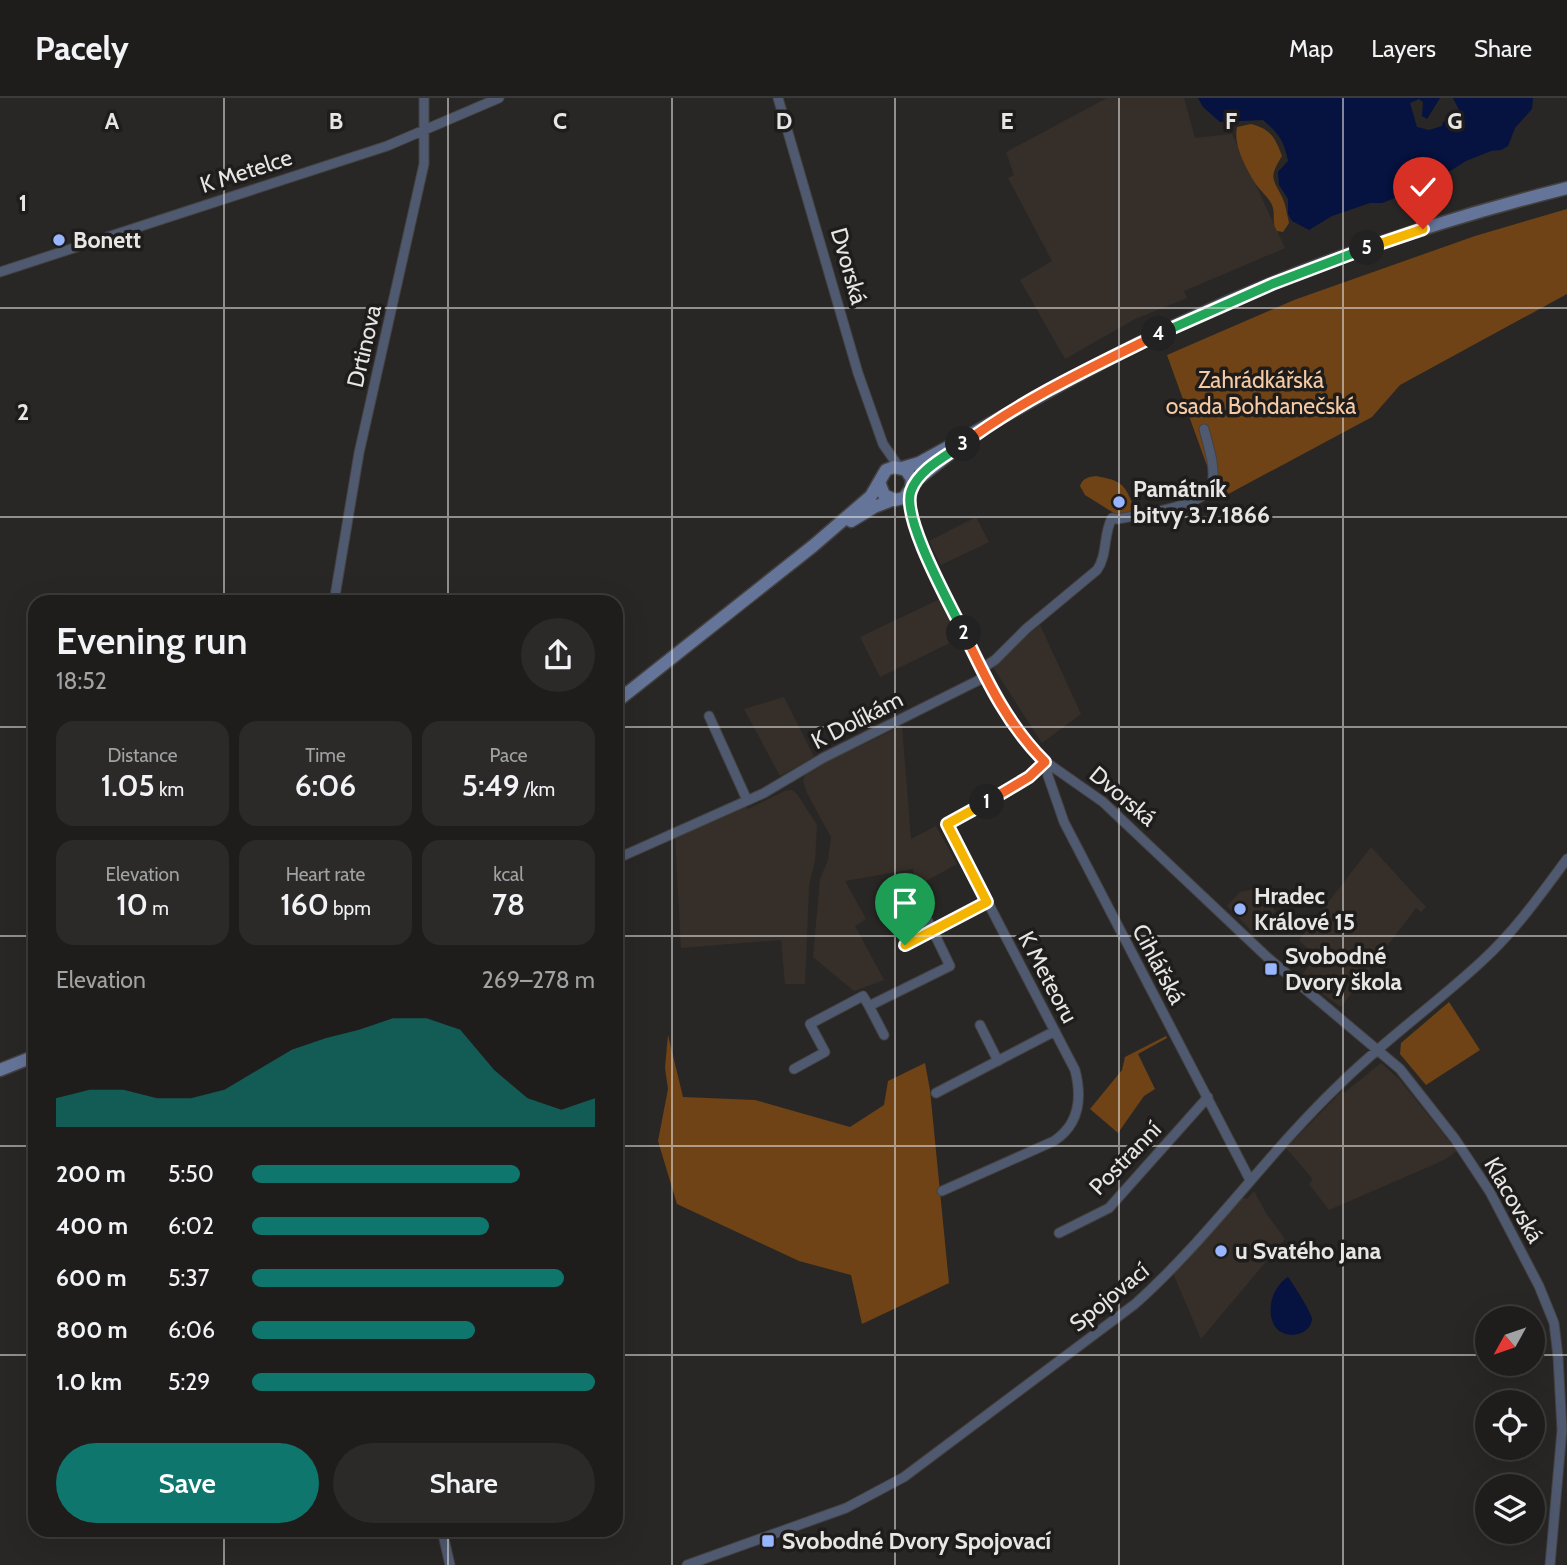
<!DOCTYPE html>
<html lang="en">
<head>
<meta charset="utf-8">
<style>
  :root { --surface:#1f1d1c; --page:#2c2a29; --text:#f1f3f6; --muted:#a1a2a3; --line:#3c3b3b; --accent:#0f766e }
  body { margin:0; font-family:Cabin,sans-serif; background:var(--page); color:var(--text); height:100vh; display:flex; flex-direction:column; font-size:26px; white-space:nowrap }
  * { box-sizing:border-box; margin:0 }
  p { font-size:23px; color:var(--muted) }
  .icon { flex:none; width:38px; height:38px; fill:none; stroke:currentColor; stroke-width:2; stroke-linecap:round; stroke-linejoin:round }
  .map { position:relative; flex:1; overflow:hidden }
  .details { position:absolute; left:28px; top:497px; width:595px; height:942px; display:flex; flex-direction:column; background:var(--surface); border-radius:21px; box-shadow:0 7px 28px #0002,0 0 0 2px var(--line) }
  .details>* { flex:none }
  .needle { width:46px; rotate:230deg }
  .controls { position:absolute; left:1475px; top:1208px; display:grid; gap:14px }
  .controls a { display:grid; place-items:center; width:70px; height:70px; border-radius:50%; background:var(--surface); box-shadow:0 7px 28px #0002,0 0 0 2px var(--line); font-size:35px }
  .pin { position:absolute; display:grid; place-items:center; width:60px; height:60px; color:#fff; margin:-72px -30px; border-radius:50% 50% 50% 0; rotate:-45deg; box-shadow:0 0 7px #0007 }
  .pin .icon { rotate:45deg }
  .km { position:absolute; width:35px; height:35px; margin:-18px; border-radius:50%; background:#222; color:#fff; font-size:19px; line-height:35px; text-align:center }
  .round { display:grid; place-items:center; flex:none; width:74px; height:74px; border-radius:37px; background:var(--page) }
  .headline { display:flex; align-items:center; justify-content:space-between; height:119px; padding:0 28px }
  h1 { font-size:38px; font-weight:600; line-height:52px }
  .figures { display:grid; grid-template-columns:repeat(3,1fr); gap:10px; height:119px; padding:7px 28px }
  .figures div { display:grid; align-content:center; border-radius:18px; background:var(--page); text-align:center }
  .figures b { font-size:30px; font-weight:600 }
  .figures small { font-size:19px; font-weight:400 }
  .figures p { font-size:19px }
  .chart { height:196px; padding:14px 28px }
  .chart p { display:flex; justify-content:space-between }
  .chart svg { width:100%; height:126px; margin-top:7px; fill:var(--accent); opacity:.7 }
  .cta { display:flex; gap:14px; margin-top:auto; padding:14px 28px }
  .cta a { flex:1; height:80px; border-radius:42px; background:var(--accent); color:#fff; font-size:28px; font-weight:600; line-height:80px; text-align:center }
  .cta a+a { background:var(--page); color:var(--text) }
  ul { padding:0 28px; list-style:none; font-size:23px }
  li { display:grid; grid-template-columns:112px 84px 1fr; align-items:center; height:52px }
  li i { height:18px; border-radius:9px; background:var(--accent) }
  header { display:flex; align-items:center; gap:42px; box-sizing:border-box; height:98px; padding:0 35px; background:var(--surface); border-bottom:2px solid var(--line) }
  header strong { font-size:33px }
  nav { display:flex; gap:38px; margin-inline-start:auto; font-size:24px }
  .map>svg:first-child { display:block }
  .built { fill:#362f29 }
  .green { fill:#6f4315 }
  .water { fill:#06123f }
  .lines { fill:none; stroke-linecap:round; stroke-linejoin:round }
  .minor-casing { stroke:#444240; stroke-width:11 }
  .secondary-casing { stroke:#444240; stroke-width:15 }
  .minor { stroke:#4f5970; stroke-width:9 }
  .secondary { stroke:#657599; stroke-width:12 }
  .split-1-casing { stroke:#fff; stroke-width:14 }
  .split-2-casing { stroke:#fff; stroke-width:14 }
  .split-3-casing { stroke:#fff; stroke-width:14 }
  .split-4-casing { stroke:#fff; stroke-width:14 }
  .split-5-casing { stroke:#fff; stroke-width:14 }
  .split-6-casing { stroke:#fff; stroke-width:14 }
  .split-1 { stroke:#f5b400; stroke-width:9 }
  .split-2 { stroke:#f0652b; stroke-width:9 }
  .split-3 { stroke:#22a559; stroke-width:9 }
  .split-4 { stroke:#f0652b; stroke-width:9 }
  .split-5 { stroke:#22a559; stroke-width:9 }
  .split-6 { stroke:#f5b400; stroke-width:9 }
  .grid { fill:none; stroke:#e7e6e5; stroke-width:2; stroke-opacity:0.55 }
  .poi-dot { fill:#98b6fd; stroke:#1f1d1c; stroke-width:2.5 }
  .labels { text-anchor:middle; stroke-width:7; stroke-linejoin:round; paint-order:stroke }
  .street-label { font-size:23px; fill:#e7e6e5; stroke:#1f1d1c }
  .poi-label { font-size:23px; font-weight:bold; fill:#e7e6e5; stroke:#1f1d1c; text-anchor:start }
  .park-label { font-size:23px; fill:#f6caa5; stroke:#1f1d1c }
  .grid-label { font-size:23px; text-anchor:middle; font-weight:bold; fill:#e7e6e5; stroke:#1f1d1c; stroke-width:7; stroke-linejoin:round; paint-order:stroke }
</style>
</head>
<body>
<header>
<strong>Pacely</strong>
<nav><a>Map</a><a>Layers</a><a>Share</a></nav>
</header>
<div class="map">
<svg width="1567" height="1467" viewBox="0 0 1567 1467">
  <rect width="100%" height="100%" fill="#292725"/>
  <path class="built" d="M1107,0H1184L1195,40L1232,36L1285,150L1184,193L1187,200L1135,221L1065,261L1020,182L1052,163L1008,80L1014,77L1006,54Z
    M976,419L989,444L941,467L929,443Z
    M940,501L958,541L880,579L860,539Z
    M1040,527L1081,616L1042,645L993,569L1009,553Z
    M784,599L814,659L780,678L744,611Z
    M902,628L911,741L936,728L957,766L915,789L913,771L845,783L866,821L855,828L884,882L854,893L813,859L820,781L828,762L831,739L807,695L803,682L807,673Z
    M792,692L797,696L817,727L815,762L809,788L805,886H785L781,842L681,850L675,737L744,706L748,711L785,693Z
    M1371,749L1426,809L1421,814L1416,810L1341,909L1300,879L1316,859L1299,842Z
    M1255,791L1276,813L1254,835L1227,808L1240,794Z
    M1381,965L1400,982L1457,1053L1444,1062L1329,1112L1309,1086L1312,1083L1311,1079L1286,1050L1342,993L1344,995Z
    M1254,1093L1266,1115L1285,1141L1201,1241L1173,1175L1241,1099L1247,1101Z"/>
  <path class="green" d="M1251,26C1271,31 1275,40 1282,58C1268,81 1273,80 1283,101C1286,108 1287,117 1289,125L1283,134L1277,133C1271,124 1276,117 1272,107C1268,98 1260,93 1255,85C1245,68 1233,47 1237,29Z
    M1567,111V196L1400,287L1372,319L1219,401L1167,257L1294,202L1475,138Z
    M1096,378C1122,383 1124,385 1134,409L1130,415L1117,417L1085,397L1080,388C1083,380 1088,379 1096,378Z
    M1449,904L1480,952L1426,987L1400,956L1401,945Z
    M668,937L683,999L755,1002L850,1029L884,1007L888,983L925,965L930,992L949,1185L862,1226L851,1177L799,1163L677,1106L658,1043L668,991L665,970Z
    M1166,938L1167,940L1138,956L1155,991L1144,998L1118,1035L1090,1011L1122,972L1125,959Z"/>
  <path class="water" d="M1198,0H1440L1427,21L1422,18L1423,4L1419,1L1410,5L1417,29L1429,32L1442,28L1443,24L1457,21L1460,14L1453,0H1533L1532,11L1515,30L1508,48L1501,52L1491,53L1466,63L1431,85L1413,93L1382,105H1370L1332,118L1309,132L1292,123L1288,116V101L1279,87L1278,74L1288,63C1284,42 1278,35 1263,22L1220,24L1203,9Z
    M1288,1179C1293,1186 1312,1215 1312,1221C1311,1242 1266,1247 1271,1206C1272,1197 1279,1184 1288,1179Z"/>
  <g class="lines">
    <g class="minor-casing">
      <path id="minor" d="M778,0L858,275L883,346L899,369
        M0,174L387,48L499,0
        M910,395L913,424L928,462L985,579L1009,622L1029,648L1046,664L1103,704L1267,859L1400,971L1455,1041L1490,1094L1539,1188L1554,1225L1558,1259L1562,1332L1550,1467
        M334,504L359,355L424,66V0
        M981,571L995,562L1026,531L1097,472C1108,456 1103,436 1112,420L1117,421C1137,417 1207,409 1212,386C1216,369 1208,347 1204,331
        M709,618L747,702
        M1046,664L1048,678L1064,724L1250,1082
        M616,761L764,695L823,660L985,579
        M905,847L933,833L920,808
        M980,927L998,963
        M884,937L869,908L950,868L933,833L987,804
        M794,971L825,954L810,926L863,898L869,908
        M936,995L1055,933
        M942,1093L1054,1043C1080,1026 1082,999 1075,972L947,726L1029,679L1046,664
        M1059,1135L1109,1110L1208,999
        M442,1432L450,1467
        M687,1467L846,1410L904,1379L1135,1206C1209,1140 1266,1057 1338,988C1383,943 1436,906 1482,863C1515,833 1541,796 1567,761"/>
    </g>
    <g class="secondary-casing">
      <path id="secondary" d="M902,370L919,365C1006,318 1091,267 1181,225C1305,167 1435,123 1567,90
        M879,384L884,397L895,402L904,400L918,381L952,354
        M851,423L874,409L892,402
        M616,604L813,448L871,398L886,372L894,369L906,372L912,381L911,391
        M0,972L35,958"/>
    </g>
    <use href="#minor" class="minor"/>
    <use href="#secondary" class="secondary"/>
  </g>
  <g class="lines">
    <g class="split-1-casing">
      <path id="split-1" d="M905,847L987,804L947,726L987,704"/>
    </g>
    <g class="split-2-casing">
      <path id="split-2" d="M964,535C987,583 1007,626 1045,664L1029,679L987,704"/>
    </g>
    <g class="split-3-casing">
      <path id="split-3" d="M963,346C946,358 918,372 911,393C901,420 951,508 964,535"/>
    </g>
    <g class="split-4-casing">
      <path id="split-4" d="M963,346C1023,301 1092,269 1159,236"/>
    </g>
    <g class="split-5-casing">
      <path id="split-5" d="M1159,236L1272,186L1367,150"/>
    </g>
    <g class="split-6-casing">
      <path id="split-6" d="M1367,150L1423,131"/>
    </g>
    <use href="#split-1" class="split-1"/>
    <use href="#split-2" class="split-2"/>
    <use href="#split-3" class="split-3"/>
    <use href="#split-4" class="split-4"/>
    <use href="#split-5" class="split-5"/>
    <use href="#split-6" class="split-6"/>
  </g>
  <path class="grid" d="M224,0V504M448,0V504M672,0V1467M895,0V1467M1119,0V1467M1343,0V1467M0,210H1567M0,419H1567M0,629H35M616,629H1567M0,838H35M616,838H1567M0,1048H35M616,1048H1567M0,1257H35M616,1257H1488M1533,1257H1567M224,1432V1467M448,1432V1467"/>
  <g class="poi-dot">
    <circle cx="59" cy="142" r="7"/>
    <circle cx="1119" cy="404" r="7"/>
    <circle cx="1240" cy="811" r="7"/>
    <rect x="1264" y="864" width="14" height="14" rx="3.5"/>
    <circle cx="1221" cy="1153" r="7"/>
    <rect x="761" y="1436" width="14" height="14" rx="3.5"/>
  </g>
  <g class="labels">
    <g class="street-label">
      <text transform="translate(246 73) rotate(-18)" y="8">K Metelce</text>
      <text transform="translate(849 168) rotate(74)" y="8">Dvorská</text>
      <text transform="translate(364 248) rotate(-77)" y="8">Drtinova</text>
      <text transform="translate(857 622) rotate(-27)" y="8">K Dolíkám</text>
      <text transform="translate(1123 698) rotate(40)" y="8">Dvorská</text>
      <text transform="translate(1159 866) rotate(62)" y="8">Cihlářská</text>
      <text transform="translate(1048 879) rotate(62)" y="8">K Meteoru</text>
      <text transform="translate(1125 1060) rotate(-46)" y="8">Postranní</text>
      <text transform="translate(1514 1102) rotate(60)" y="8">Klacovská</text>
      <text transform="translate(1109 1199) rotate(-39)" y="8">Spojovací</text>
    </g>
    <g class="poi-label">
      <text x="73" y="150">Bonett</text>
      <text x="1133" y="399">Památník<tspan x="1133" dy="26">bitvy 3.7.1866</tspan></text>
      <text x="1254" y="806">Hradec<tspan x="1254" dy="26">Králové 15</tspan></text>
      <text x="1285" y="866">Svobodné<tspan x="1285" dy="26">Dvory škola</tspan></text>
      <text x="1235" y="1161">u Svatého Jana</text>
      <text x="782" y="1451">Svobodné Dvory Spojovací</text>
    </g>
    <g class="park-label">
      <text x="1261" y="290">Zahrádkářská<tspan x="1261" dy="26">osada Bohdanečská</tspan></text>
    </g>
  </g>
  <g class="grid-label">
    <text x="112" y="31">A</text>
    <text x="336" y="31">B</text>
    <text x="560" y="31">C</text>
    <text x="784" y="31">D</text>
    <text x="1007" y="31">E</text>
    <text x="1231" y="31">F</text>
    <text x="1455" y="31">G</text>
    <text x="23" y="113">1</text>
    <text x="23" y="322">2</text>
  </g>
</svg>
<div class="controls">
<a><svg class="needle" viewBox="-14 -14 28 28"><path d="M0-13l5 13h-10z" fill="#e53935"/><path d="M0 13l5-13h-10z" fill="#a1a2a3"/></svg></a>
<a><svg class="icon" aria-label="locate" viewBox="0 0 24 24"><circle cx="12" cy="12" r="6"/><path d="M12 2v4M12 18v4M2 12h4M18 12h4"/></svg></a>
<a><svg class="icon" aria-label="layers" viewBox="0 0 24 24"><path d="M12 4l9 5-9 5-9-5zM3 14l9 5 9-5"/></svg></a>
</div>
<div class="pin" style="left:905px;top:847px;background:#1e9e55"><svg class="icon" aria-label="arrive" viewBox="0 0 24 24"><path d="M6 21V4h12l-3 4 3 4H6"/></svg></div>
<div class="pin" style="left:1423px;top:131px;background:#d93025"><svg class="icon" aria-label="check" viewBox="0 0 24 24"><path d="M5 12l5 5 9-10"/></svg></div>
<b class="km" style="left:987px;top:704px">1</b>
<b class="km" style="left:964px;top:535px">2</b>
<b class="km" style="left:963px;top:346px">3</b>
<b class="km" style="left:1159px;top:236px">4</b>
<b class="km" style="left:1367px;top:150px">5</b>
<section class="details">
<div class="headline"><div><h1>Evening run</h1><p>18:52</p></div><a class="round"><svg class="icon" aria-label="share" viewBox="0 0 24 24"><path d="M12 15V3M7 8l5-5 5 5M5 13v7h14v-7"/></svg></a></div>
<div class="figures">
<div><p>Distance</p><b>1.05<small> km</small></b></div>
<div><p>Time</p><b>6:06</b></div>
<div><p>Pace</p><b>5:49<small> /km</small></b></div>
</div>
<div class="figures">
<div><p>Elevation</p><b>10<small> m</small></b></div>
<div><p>Heart rate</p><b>160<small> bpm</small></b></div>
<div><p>kcal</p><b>78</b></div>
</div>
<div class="chart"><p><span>Elevation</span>269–278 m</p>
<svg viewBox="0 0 160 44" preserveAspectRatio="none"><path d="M0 44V34L10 31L20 31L30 34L40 34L50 31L60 24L70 17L80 13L90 10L100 6L110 6L120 10L130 24L140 34L150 38L160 34V44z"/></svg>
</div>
<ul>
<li><b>200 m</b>5:50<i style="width:78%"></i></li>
<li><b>400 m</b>6:02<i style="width:69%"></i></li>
<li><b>600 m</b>5:37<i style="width:91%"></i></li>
<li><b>800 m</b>6:06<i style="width:65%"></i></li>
<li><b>1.0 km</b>5:29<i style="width:100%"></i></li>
</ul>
<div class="cta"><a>Save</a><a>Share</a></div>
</section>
</div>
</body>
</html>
